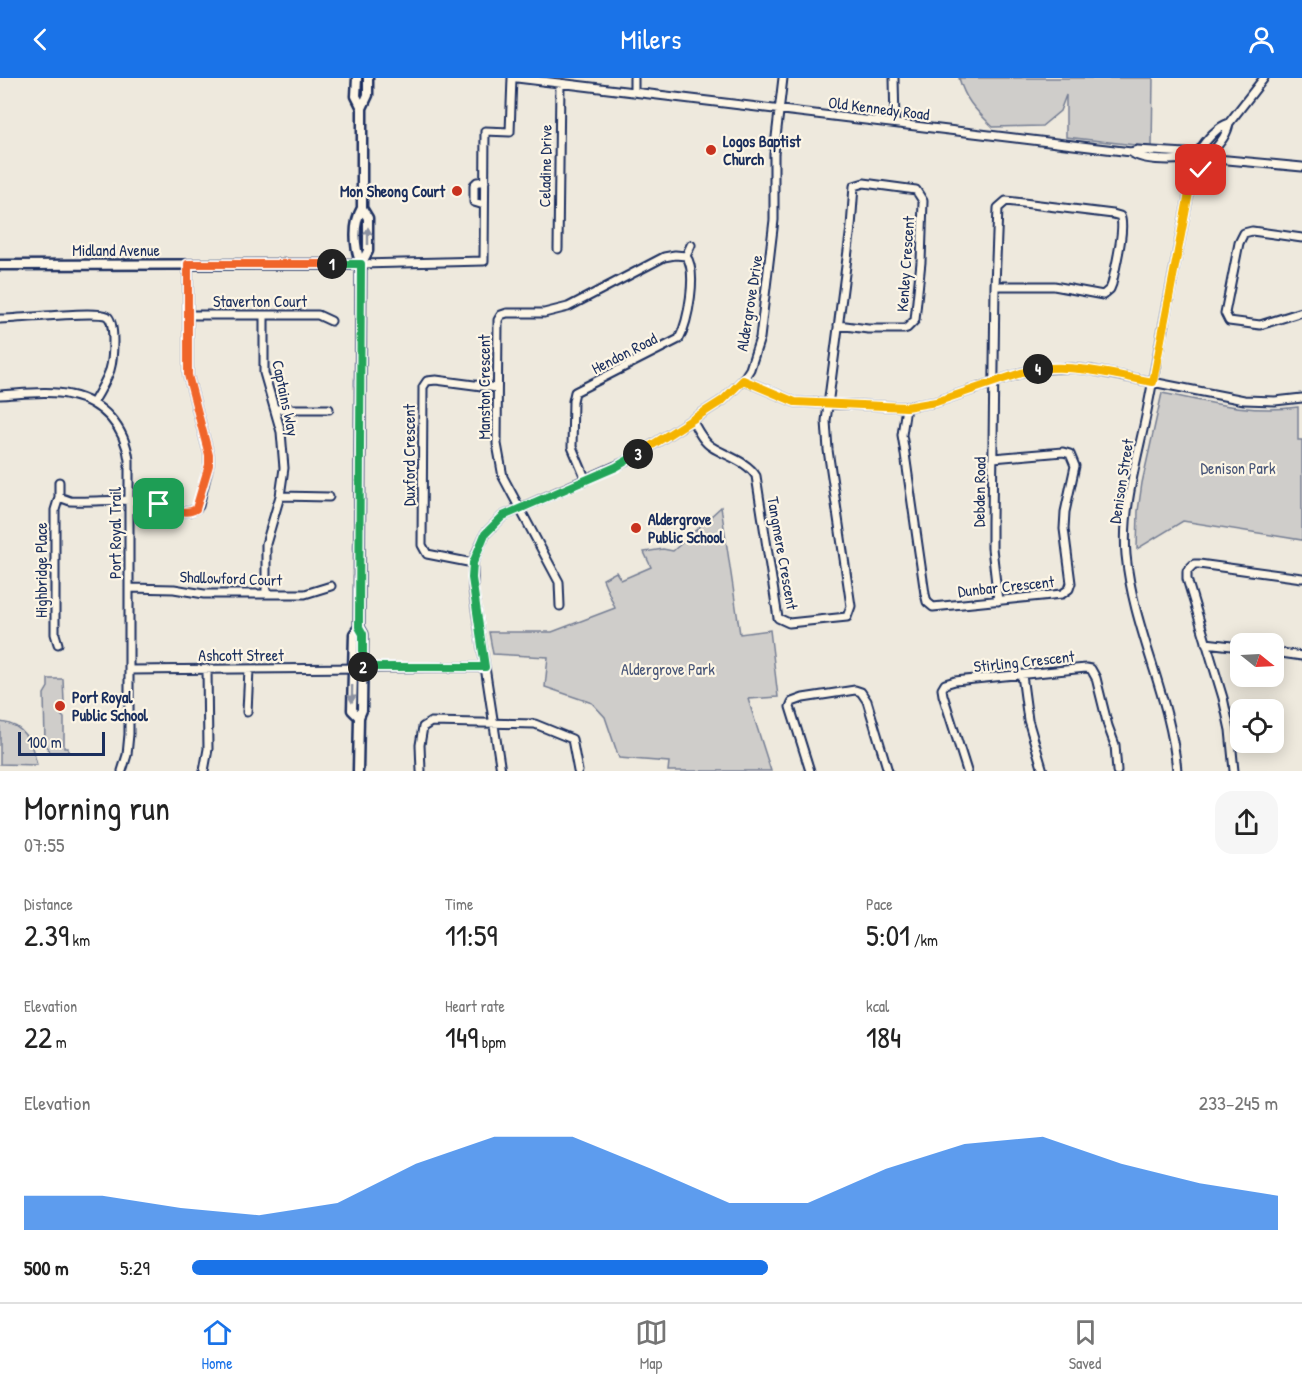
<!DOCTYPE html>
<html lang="en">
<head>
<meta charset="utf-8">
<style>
  :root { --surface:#fff; --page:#f6f6f6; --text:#222; --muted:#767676; --line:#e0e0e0; --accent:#1a73e8 }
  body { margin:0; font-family:"Patrick Hand",sans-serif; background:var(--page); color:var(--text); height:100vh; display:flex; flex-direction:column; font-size:22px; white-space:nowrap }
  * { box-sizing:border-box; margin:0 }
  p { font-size:20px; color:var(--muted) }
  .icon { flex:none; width:33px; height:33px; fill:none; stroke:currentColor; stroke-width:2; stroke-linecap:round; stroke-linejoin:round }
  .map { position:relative; height:693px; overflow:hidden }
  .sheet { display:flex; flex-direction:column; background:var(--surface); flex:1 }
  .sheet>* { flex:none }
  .needle { width:39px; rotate:108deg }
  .buttons { position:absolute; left:1230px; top:555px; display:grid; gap:12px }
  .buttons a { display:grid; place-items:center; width:54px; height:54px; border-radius:12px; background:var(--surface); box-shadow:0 3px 15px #0003; font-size:30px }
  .scale { position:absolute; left:18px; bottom:15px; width:87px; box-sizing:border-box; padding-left:6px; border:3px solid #1b2f5e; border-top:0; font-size:16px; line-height:21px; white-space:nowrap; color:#1b2f5e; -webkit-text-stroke:4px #fcf5e5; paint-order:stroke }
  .pin { position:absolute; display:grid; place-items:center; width:51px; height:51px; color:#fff; margin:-26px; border-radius:12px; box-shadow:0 3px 9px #0006 }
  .km { position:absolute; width:30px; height:30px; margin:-15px; border-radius:50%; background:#222; color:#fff; font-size:16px; line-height:30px; text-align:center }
  .round { display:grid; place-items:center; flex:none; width:63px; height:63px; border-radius:18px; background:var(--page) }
  .head { display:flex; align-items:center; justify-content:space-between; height:102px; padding:0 24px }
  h1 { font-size:33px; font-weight:600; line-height:45px }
  .metrics { display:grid; grid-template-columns:repeat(3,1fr); gap:9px; height:102px; padding:6px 24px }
  .metrics div { display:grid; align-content:center }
  .metrics b { font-size:30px; font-weight:600 }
  .metrics small { font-size:16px; font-weight:400 }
  .metrics p { font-size:16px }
  .chart { height:168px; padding:12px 24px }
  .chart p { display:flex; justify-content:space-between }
  .chart svg { width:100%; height:108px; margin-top:6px; fill:var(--accent); opacity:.7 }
  ul { padding:0 24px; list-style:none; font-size:20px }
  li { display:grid; grid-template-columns:96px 72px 1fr; align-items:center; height:45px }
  li i { height:15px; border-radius:8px; background:var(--accent) }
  header { display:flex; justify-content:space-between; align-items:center; height:78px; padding:0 24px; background:var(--accent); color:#fff; font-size:27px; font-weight:600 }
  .tabs { display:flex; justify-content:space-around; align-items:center; height:84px; border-top:2px solid var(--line); background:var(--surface); font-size:16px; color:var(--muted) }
  .tabs a { display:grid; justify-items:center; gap:3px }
  .tabs .selected { color:var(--accent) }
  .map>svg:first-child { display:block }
  .green { fill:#cfcdca; stroke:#757e94; stroke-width:1.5 }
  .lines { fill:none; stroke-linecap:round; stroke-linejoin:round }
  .minor-casing { stroke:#1b2f5e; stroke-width:11 }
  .major-casing { stroke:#1b2f5e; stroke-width:13 }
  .minor { stroke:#fcf5e5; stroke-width:7 }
  .major { stroke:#fcf5e5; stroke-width:8 }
  .oneway { fill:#8c92a2 }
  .split-1-casing { stroke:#fff; stroke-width:12 }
  .split-2-casing { stroke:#fff; stroke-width:12 }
  .split-3-casing { stroke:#fff; stroke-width:12 }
  .split-4-casing { stroke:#fff; stroke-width:12 }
  .split-5-casing { stroke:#fff; stroke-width:12 }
  .split-1 { stroke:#f0652b; stroke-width:8 }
  .split-2 { stroke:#22a559; stroke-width:8 }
  .split-3 { stroke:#22a559; stroke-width:8 }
  .split-4 { stroke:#f5b400; stroke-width:8 }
  .split-5 { stroke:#f5b400; stroke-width:8 }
  .poi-dot { fill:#c8321e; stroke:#fcf5e5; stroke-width:2 }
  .labels { text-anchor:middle; stroke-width:4.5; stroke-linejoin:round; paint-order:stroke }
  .street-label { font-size:16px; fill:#1b2f5e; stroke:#fcf5e5 }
  .poi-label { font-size:16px; font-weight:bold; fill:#1b2f5e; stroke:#fcf5e5; text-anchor:start }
  .park-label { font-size:16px; fill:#485679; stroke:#fcf5e5 }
</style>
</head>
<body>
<header><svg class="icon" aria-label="back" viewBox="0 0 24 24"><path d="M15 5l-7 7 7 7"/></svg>Milers<svg class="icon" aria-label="person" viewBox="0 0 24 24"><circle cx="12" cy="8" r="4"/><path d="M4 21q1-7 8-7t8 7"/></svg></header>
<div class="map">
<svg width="1302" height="693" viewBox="0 0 1302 693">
  <rect width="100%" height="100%" fill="#eee9dd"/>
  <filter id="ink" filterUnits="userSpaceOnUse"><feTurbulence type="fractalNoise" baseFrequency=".0167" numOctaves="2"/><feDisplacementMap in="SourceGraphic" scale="12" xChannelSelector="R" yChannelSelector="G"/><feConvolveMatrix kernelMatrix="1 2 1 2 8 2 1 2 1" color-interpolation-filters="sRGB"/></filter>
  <g filter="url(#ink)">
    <path class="green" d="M959,0H1153L1152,69L1066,59V17L1060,33L1042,48L993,49C976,32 966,24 959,0Z
      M1162,315C1207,324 1252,336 1298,329V362H1302V462L1183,443L1137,471L1138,433L1142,405Z
      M721,429L740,556L770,552L778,619L748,621L771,693H668L669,684L619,680L605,639L592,625L545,609L548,579L493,576L489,554H552L615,530L603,501L616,494L621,502L651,489L644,474L663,471L673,473Z
      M48,601H63L64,624L60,628V636L64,640V670H68V674H50L45,666L44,616L48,609Z
      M0,644C25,646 32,665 37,687L0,686Z"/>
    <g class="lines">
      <g class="minor-casing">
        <path id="minor" d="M517,0L1131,74L1137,72L1186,75L1195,79L1302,89
          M634,0V14
          M894,0L895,45
          M1131,74C1143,84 1180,83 1195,79
          M1189,115C1200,106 1198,97 1204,85C1212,72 1227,61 1229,45L1264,0
          M484,127L474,124V107L477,104L485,103
          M1302,160L1252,153L1244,155L1239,165L1225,235L1229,243L1260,247L1302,234
          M558,171L560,5
          M686,178L691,167
          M361,186L484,183L485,53L510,54L512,0
          M995,208H1054L1103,217L1110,211L1112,206C1115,191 1126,148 1120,138L1113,136L1015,124L1006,123L998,130L995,208L992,444V470L998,523
          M188,237H318L331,243
          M264,237V295L281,354L284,390L280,418L266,466V515
          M0,241C18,241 96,232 107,238C116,244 113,282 110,292C106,303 99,315 93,325
          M743,302L795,324L906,329L936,324L1021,295L1040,291L1071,290L1091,292L1244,322L1275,323L1302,320
          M0,317C21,316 51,312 70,317C103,324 125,349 129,382V656L127,677L122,693
          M906,329L902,357L904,369L925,516L927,524L933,529L1062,516L1069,511L1071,505L1064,451L1065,434L1075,388L1070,376L1063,374L993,380
          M275,331H329
          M692,342C697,351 703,364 712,369C726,378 747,383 756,398L778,540L789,545L847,539L851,528L828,372L826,343L851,149L854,108L864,105L916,112L923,123L921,184L915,242L907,250L904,251H868L838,247
          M586,402L572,369L573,323L575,314L679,261C688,244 698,194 686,178
          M280,418L329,419
          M59,419V404
          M473,485L427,476L422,467L423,309L427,303L436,302L497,310
          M129,510L174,511L204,516H305L331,508
          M560,528L559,504L503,399L497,366L498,242L501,237L507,235H544L568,229L664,179L675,177L686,178
          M1206,565L1240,569
          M58,566L55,556V432L59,419L70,423C97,424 125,420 151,424C166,426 186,442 199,428L209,387V377L188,297V186
          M1274,574L1302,578
          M129,592L485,589
          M1022,597L1028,642L1043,693
          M247,634L249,591
          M204,693L208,671L207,591
          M421,693L420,667L423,649L431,644L535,646L572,661L578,693
          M501,693L473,511V485L477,474L485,456L503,438L627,383L723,322L743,302L750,291L760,260L774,142V76L783,0
          M810,693L790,629L792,624L803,620L855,612L861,614L867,623L888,693
          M967,693L943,617L942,611L945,606L955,603L1086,590L1091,591L1096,600L1108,648L1115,667L1117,693
          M1177,693C1171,619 1133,551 1126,477C1122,431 1137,382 1146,338C1161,263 1175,189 1189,115C1180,94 1209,51 1229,45
          M1234,693L1230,652L1223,620L1187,501V493L1194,486H1199L1302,500"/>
      </g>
      <g class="major-casing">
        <path id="major" d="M357,0L356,18L362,30
          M361,186L368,173V140L362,130V30L368,17V0
          M0,187L361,186
          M359,639L352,632L354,556L359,549
          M358,693L359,639L362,632L363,556L359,549L361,186C354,169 353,145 362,130"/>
      </g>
      <use href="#minor" class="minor"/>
      <use href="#major" class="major"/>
    </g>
    <defs><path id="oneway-solid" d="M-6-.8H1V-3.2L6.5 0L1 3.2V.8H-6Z" transform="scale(1.5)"/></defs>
    <g class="oneway">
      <use href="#oneway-solid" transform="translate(368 158) rotate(-90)"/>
      <use href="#oneway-solid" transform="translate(352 616) rotate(91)"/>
    </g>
  </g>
  <g class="lines" filter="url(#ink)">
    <g class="split-1-casing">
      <path id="split-1" d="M159,426C171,430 185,438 196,431L209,387V377L188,297V186H332"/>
    </g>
    <g class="split-2-casing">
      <path id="split-2" d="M332,186H361L359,549L363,556V589"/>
    </g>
    <g class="split-3-casing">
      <path id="split-3" d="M363,589H485L472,500L473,485L485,456L503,438L616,389L638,376"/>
    </g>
    <g class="split-4-casing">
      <path id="split-4" d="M638,376L723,322L743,302L795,324L906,329L936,324L1021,295L1038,291"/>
    </g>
    <g class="split-5-casing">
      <path id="split-5" d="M1038,291C1077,286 1115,297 1153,304L1189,115L1196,109L1201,92"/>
    </g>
    <use href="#split-1" class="split-1"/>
    <use href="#split-2" class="split-2"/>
    <use href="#split-3" class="split-3"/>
    <use href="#split-4" class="split-4"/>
    <use href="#split-5" class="split-5"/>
  </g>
  <g class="poi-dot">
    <circle cx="711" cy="72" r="6"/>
    <circle cx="457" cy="113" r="6"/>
    <circle cx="636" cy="450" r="6"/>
    <circle cx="60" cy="628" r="6"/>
  </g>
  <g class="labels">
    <g class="street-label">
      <text transform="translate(879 30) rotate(7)" y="6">Old Kennedy Road</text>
      <text transform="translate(545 88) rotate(-89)" y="6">Celadine Drive</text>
      <text x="116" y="178">Midland Avenue</text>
      <text transform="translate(905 186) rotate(-86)" y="6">Kenley Crescent</text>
      <text x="260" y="229">Staverton Court</text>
      <text transform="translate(749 225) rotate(-81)" y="6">Aldergrove Drive</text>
      <text transform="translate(624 275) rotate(-27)" y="6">Hendon Road</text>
      <text transform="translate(484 309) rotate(-90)" y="6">Manston Crescent</text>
      <text transform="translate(286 320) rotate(78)" y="6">Captains Way</text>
      <text transform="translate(409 377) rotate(-90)" y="6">Duxford Crescent</text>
      <text transform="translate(1121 403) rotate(-81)" y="6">Denison Street</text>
      <text transform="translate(979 414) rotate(-89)" y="6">Debden Road</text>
      <text transform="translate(115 455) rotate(-90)" y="6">Port Royal Trail</text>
      <text transform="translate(783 475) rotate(80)" y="6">Tangmere Crescent</text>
      <text transform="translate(41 492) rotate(-90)" y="6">Highbridge Place</text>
      <text transform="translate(231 500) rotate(2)" y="6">Shallowford Court</text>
      <text transform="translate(1006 508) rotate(-6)" y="6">Dunbar Crescent</text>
      <text x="241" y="583">Ashcott Street</text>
      <text transform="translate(1024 583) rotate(-6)" y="6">Stirling Crescent</text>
    </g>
    <g class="poi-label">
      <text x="723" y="69">Logos Baptist<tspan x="723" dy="18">Church</tspan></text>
      <text x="445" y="119" text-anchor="end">Mon Sheong Court</text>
      <text x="648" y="447">Aldergrove<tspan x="648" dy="18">Public School</tspan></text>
      <text x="72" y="625">Port Royal<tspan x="72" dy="18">Public School</tspan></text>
    </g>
    <g class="park-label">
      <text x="1238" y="396">Denison Park</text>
      <text x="668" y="597">Aldergrove Park</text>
    </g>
  </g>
</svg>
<div class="buttons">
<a><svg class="needle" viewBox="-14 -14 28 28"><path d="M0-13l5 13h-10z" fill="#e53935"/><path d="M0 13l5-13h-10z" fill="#767676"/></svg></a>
<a><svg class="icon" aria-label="locate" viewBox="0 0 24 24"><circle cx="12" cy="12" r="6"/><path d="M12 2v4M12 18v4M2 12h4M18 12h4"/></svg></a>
</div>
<div class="scale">100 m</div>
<div class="pin" style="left:159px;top:426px;background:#1e9e55"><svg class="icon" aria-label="arrive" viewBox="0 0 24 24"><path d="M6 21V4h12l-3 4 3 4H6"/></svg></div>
<div class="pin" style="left:1201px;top:92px;background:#d93025"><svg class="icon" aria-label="check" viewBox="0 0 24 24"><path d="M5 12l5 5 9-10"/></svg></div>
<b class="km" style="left:332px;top:186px">1</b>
<b class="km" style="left:363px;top:589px">2</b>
<b class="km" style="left:638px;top:376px">3</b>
<b class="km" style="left:1038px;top:291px">4</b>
</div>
<section class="sheet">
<div class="head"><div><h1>Morning run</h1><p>07:55</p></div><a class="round"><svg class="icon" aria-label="share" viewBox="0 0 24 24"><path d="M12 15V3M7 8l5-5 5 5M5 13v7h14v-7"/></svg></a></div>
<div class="metrics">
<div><p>Distance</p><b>2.39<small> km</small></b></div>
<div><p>Time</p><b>11:59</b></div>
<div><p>Pace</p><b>5:01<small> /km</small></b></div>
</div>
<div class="metrics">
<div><p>Elevation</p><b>22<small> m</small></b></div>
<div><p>Heart rate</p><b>149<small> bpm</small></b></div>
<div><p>kcal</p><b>184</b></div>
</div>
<div class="chart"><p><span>Elevation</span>233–245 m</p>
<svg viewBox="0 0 160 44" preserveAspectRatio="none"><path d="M0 44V30L10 30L20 35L30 38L40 33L50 17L60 6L70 6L80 19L90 33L100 33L110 19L120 9L130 6L140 17L150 25L160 30V44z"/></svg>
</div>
<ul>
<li><b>500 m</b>5:29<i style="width:53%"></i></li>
</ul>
</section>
<nav class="tabs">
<a class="selected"><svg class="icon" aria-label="home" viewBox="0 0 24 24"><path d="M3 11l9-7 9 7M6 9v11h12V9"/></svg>Home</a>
<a><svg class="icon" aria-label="map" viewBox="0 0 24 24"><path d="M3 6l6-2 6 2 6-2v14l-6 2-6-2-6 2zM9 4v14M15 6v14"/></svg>Map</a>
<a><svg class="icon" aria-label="saved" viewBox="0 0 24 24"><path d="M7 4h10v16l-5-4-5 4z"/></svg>Saved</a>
</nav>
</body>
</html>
